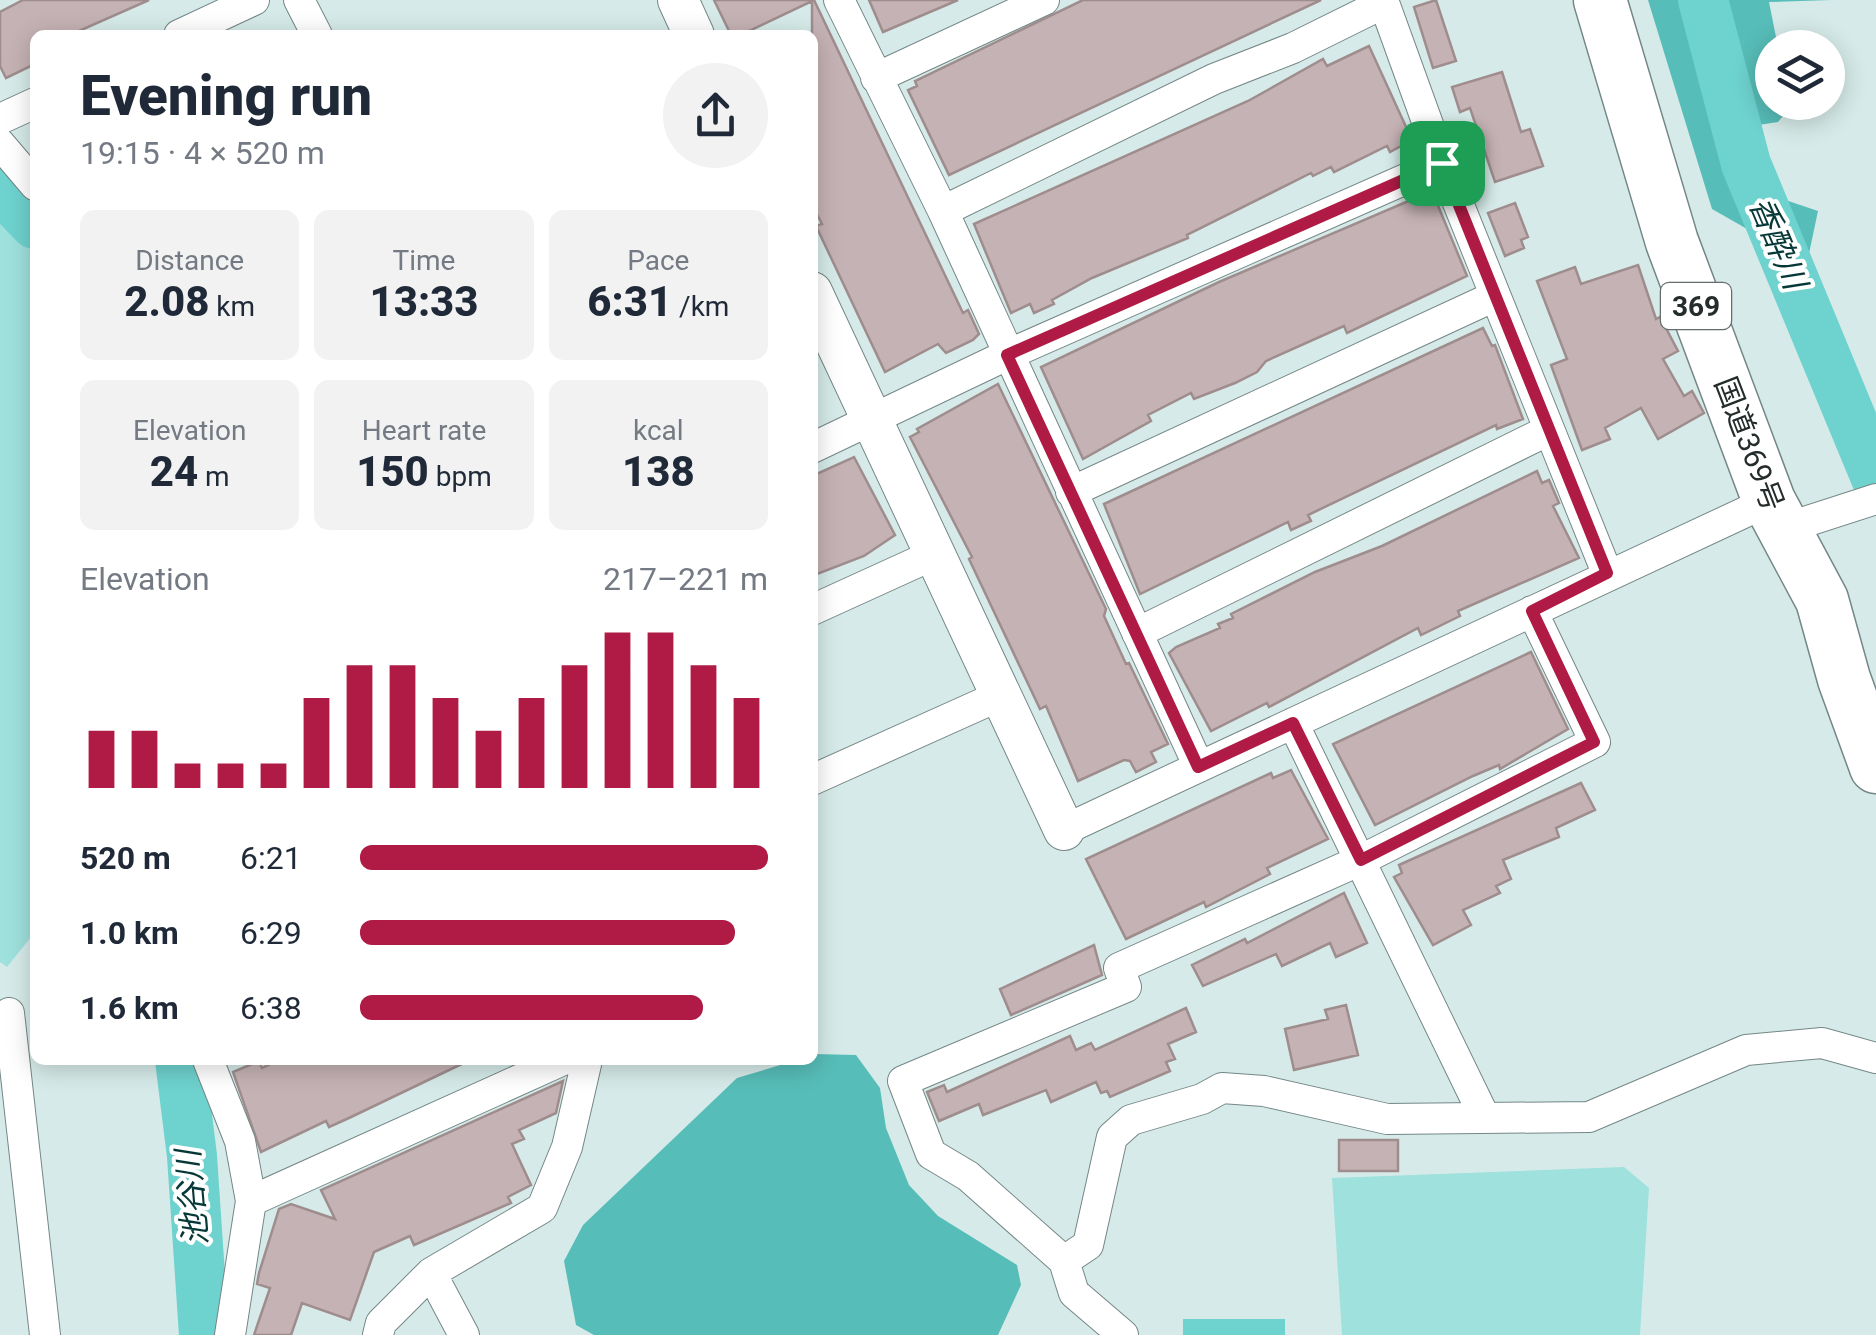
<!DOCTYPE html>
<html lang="en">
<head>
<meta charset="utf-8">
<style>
  :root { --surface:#fff; --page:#f2f2f3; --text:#1f2937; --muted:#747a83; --accent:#af1b44 }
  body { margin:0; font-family:Roboto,"Noto Sans JP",sans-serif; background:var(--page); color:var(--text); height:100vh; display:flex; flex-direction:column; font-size:38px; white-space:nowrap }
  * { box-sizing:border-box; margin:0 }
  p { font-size:32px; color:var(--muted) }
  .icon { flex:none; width:55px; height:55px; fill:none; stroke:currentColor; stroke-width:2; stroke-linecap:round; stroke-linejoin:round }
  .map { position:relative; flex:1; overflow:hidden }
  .sheet { position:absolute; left:30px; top:30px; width:788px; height:1035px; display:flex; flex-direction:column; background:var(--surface); border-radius:15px; box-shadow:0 5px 25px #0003 }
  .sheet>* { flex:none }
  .tools { position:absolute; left:1755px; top:30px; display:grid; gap:20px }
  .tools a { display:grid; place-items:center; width:90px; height:90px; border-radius:50%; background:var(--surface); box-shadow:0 5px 25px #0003; font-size:50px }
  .pin { position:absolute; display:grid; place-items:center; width:85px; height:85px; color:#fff; margin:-42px; border-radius:20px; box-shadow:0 5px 15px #0006 }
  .round { display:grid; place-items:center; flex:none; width:105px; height:105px; border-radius:52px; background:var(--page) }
  .head { display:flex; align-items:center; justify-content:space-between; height:170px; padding:0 50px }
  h1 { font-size:55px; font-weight:800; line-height:75px }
  .metrics { display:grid; grid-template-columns:repeat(3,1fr); gap:15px; height:170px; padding:10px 50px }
  .metrics div { display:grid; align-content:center; border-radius:15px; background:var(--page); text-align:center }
  .metrics b { font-size:42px; font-weight:800 }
  .metrics small { font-size:28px; font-weight:400 }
  .metrics p { font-size:28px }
  .chart { height:280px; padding:20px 50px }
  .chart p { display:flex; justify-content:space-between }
  .chart svg { width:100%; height:180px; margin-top:10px; stroke:var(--accent); stroke-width:6 }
  ul { padding:0 50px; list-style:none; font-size:32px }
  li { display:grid; grid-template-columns:160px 120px 1fr; align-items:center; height:75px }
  li i { height:25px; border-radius:12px; background:var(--accent) }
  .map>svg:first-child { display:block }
  .green { fill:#9ee1dd }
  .forest { fill:#57bdb8 }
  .water { fill:#6ed2ce }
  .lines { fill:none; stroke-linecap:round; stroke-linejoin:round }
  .river { stroke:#6ed2ce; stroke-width:50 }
  .building { fill:#c5b2b4; stroke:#9f8d8e; stroke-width:2.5 }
  .minor-casing { stroke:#748786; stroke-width:32 }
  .tertiary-casing { stroke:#748786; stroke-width:42 }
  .trunk-casing { stroke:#748786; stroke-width:55 }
  .minor { stroke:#fff; stroke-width:30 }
  .tertiary { stroke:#fff; stroke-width:40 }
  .trunk { stroke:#fff; stroke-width:52 }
  .route-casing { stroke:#fff; stroke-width:20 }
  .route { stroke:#af1b44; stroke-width:12 }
  .labels { text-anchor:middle; stroke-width:8; stroke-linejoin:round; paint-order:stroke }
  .shield { fill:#fff; stroke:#666c6b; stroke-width:2.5 }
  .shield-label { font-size:28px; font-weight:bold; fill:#252d2c }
  .street-label { font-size:30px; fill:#252d2c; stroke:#fff }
  .water-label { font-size:32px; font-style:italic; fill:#063837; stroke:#fff }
</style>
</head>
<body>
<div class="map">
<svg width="1876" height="1335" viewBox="0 0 1876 1335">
  <rect width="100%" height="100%" fill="#d6ebe9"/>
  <path class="green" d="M0,209L35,245V932L7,967L0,962Z
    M1624,1167L1649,1188L1640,1335H1342L1332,1178Z"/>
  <path class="forest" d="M1648,0H1831L1769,2L1778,47L1772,48V102L1791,106L1778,122L1732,129L1735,183L1818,211L1807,263L1712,209Z
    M815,1054L856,1055L880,1088L886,1128L909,1185L938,1216L1017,1265L1021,1285L998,1335H594L576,1325L564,1261L583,1225L737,1078L797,1060H812Z"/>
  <path class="water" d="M1183,1319H1285V1335H1183Z"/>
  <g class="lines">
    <path class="river" d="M1703,0L1746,164L1876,478
      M0,188L35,224
      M180,1060L192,1156L204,1335"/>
  </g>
  <path class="building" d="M23,0H149L70,35H35V64L6,78L0,66V12Z
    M714,0H814L963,313L968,310L979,334L973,340L946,353L938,344L885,372L816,226L822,224L812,205V1L741,35H731Z
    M869,0H958L883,32Z
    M1083,0H1321L949,175L908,90L917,86L915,81Z
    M1436,0L1456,61L1433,68L1414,7Z
    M1369,46L1412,140L1390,152L1387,146L1334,172L1331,167L1313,176L1311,173L1187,235L1188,238L1092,278L1052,300L1054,304L1034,313L1030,304L1011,313L974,224L1248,101L1323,59L1327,66Z
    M1502,72L1521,132L1530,129L1543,166L1495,182L1470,108L1460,112L1452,87Z
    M1432,191L1467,276L1347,333L1344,326L1266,361L1257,372L1235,383L1194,399L1191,393L1148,415L1151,421L1083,459L1041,367L1219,282Z
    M1515,203L1528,237L1521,240L1524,248L1505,256L1488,213Z
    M1638,265L1656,319L1660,317L1678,351L1663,359L1684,396L1692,391L1704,413L1658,439L1641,408L1605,428L1610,439L1582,450L1551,365L1567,359L1537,281L1575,267L1581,284Z
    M1483,328L1492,346L1495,345L1523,419L1497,429L1496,425L1308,515L1311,521L1291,530L1288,522L1140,594L1104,504Z
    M998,384L1106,609L1104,616L1126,664L1129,663L1168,744L1151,752L1156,762L1136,772L1130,761L1124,760L1078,781L1046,706L1040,709L969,559L972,557L910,437L919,432L917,429Z
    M854,457L895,535L864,556L812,576V476Z
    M1537,471L1542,483L1549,480L1559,503L1553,506L1579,558L1458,611L1460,616L1421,635L1418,628L1269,707L1267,703L1211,731L1169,653L1176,647L1220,628L1218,624L1233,618L1231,614L1315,572L1382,546Z
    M1531,652L1568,729L1500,769L1499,765L1473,776L1375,825L1333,744Z
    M1291,770L1328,839L1267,868L1270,874L1206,907L1204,902L1126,939L1086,859L1271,773L1273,778Z
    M1581,783L1595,810L1556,828L1559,837L1503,860L1511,879L1496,886L1500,893L1463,910L1471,925L1433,945L1394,877L1402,873L1399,865Z
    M1344,893L1367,943L1336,957L1330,943L1282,966L1276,954L1203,986L1192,965L1245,939L1247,943Z
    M1094,945L1102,975L1011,1015L1000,989Z
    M1346,1005L1358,1055L1294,1070L1285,1029L1328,1019L1325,1010Z
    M1186,1008L1196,1032L1168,1044L1175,1059L1166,1062L1170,1071L1110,1097L1107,1091L1101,1093L1096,1082L1051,1102L1046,1090L983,1115L979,1104L939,1121L927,1092L944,1085L947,1092L1070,1036L1076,1050L1091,1043L1095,1050Z
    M279,1060H470L349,1118L329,1127L326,1121L261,1152L233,1072L259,1061L262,1068Z
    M563,1081L556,1113L519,1130L524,1139L512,1144L531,1185L508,1197L511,1203L414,1245L410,1236L374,1252L350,1320L302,1303L291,1335H254L270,1288L257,1284L259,1273L279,1209L291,1204L335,1219L321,1190Z
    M1339,1140H1398V1171H1339Z"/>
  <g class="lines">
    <g class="minor-casing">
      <path id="minor" d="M299,0L317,35
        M839,0L943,211L1199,767
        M1383,0L1442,163L1607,573
        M179,35L254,0
        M876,78L1044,0
        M0,119L35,103
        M0,144L35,185
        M943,211L1214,79L1293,48L1384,3
        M812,448L1007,355L1442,163
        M1071,492L1495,296
        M1783,529L1876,499
        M812,610L935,554
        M1137,633L1549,430
        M1293,723L1485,1118
        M812,780L999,696
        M1064,830L1769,501
        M9,1013L45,1335
        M208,1060L240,1141L251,1201L230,1335
        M251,1201L563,1060
        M1064,1261L1088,1245L1112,1137L1131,1120L1202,1099L1222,1088L1264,1091L1387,1119L1589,1117L1746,1050L1822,1043L1876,1058
        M431,1273L464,1335
        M378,1335L381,1323L431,1273L542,1208L567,1147L587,1060
        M1123,1335L1074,1293L1064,1261L968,1176L931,1154L903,1081L1126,987L1119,968L1361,860L1595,742L1532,611"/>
    </g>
    <g class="tertiary-casing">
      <path id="tertiary" d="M678,0L694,35
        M812,292L1064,830"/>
    </g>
    <g class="trunk-casing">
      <path id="trunk" d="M1600,0L1672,242L1769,501L1822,600L1844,679L1876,767"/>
    </g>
    <use href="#minor" class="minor"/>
    <use href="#tertiary" class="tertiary"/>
    <use href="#trunk" class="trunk"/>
  </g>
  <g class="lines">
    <g class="route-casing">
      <path id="route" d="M1442,163L1607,573L1532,611L1594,742L1361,860L1293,723L1198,767L1007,355Z"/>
    </g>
    <use href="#route" class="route"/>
  </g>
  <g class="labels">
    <rect class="shield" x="1661" y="283" width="70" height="46" rx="8"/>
    <g class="shield-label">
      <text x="1696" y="316">369</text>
    </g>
    <g class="street-label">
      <text transform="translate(1749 444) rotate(69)" y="10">国道369号</text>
    </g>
    <g class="water-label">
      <text transform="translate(1778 243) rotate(67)" y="11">香酔川</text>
      <text transform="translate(192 1198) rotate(-95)" y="11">池谷川</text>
    </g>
  </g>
</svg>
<div class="tools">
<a><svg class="icon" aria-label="layers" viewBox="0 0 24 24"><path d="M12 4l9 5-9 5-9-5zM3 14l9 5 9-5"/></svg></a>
</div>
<div class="pin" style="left:1442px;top:163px;background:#1e9e55"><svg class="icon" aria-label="arrive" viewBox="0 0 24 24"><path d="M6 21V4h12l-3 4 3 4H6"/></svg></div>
<section class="sheet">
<div class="head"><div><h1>Evening run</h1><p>19:15 · 4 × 520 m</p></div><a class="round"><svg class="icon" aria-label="share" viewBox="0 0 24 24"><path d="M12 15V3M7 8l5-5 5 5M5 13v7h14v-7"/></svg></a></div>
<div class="metrics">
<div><p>Distance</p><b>2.08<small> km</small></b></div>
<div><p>Time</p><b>13:33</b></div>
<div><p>Pace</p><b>6:31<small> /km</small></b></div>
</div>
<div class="metrics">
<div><p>Elevation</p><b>24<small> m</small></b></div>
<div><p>Heart rate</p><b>150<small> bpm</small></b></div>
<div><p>kcal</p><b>138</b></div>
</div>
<div class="chart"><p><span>Elevation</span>217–221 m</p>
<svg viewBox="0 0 160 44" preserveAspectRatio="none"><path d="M5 44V30M15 44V30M25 44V38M35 44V38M45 44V38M55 44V22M65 44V14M75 44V14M85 44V22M95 44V30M105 44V22M115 44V14M125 44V6M135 44V6M145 44V14M155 44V22"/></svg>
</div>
<ul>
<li><b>520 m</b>6:21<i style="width:100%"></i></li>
<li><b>1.0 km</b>6:29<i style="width:92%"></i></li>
<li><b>1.6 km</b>6:38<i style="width:84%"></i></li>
</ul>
</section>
</div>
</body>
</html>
